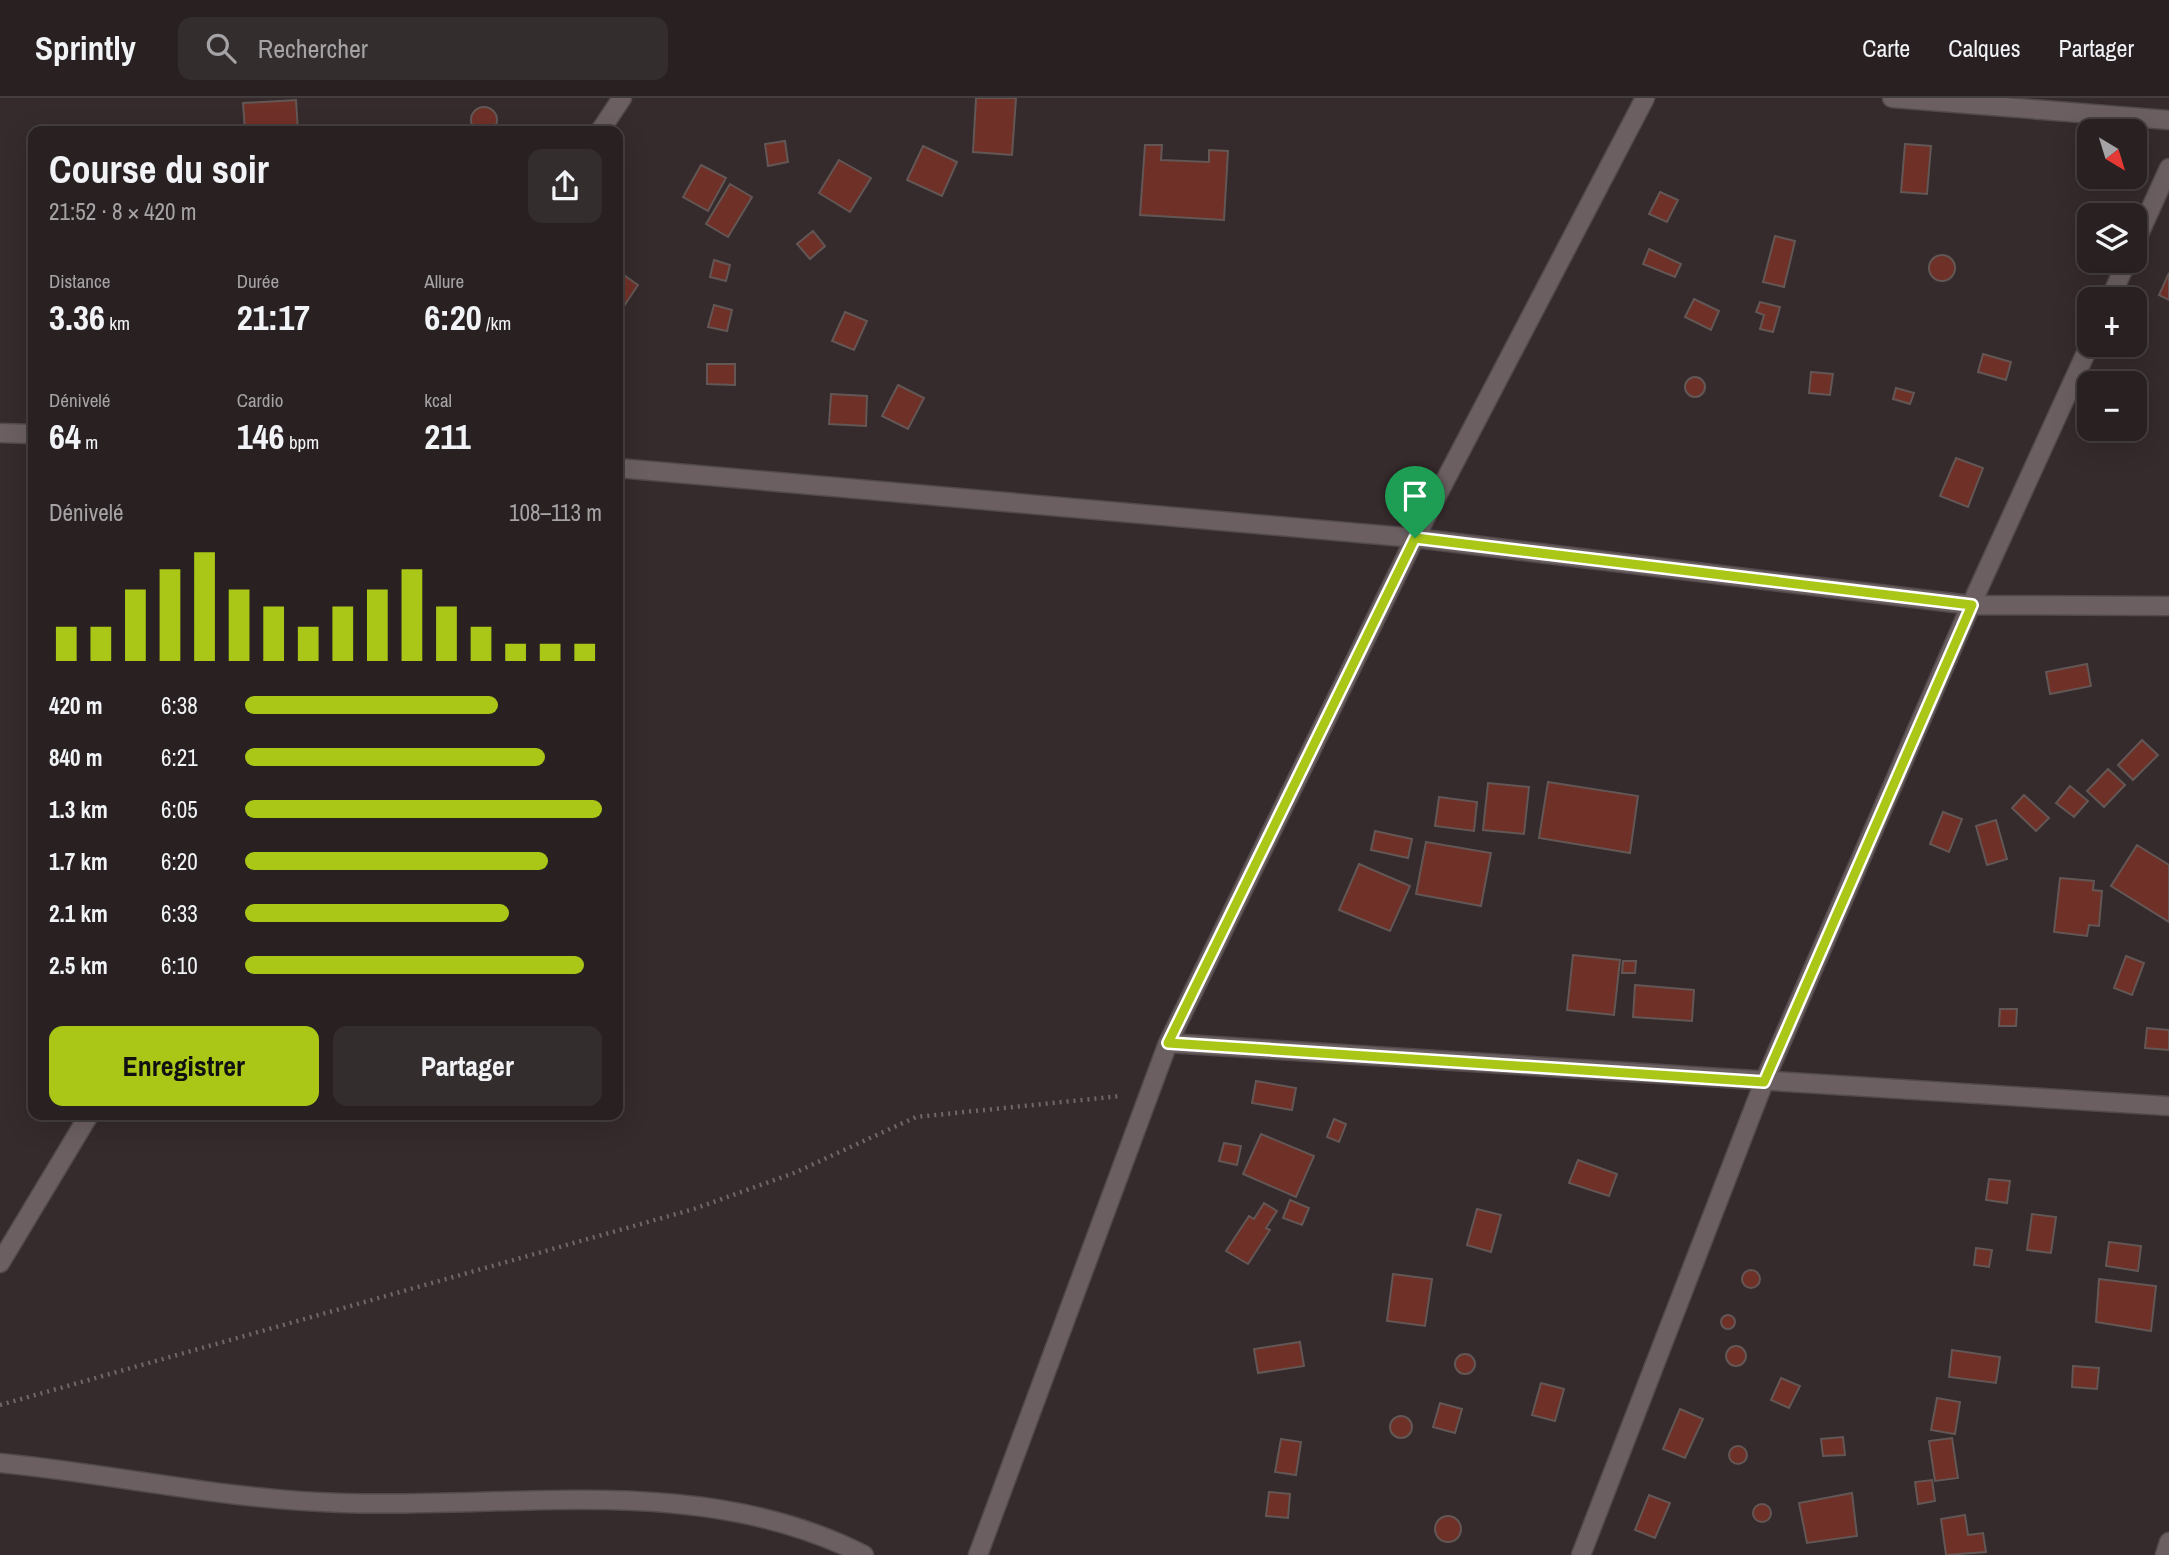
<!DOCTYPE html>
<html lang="fr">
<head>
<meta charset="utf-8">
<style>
  :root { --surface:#282021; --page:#342d2e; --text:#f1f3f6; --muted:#a5a3a5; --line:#443e3f; --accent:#aac718 }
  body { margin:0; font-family:"Archivo Narrow",sans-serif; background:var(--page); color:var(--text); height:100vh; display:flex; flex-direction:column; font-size:26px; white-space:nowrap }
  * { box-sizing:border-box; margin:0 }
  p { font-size:23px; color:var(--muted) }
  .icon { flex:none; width:38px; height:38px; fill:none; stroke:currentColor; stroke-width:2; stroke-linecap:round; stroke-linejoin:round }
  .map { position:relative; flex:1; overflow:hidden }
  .details { position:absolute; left:28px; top:28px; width:595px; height:994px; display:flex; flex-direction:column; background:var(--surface); border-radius:14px; box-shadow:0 7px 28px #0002,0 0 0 2px var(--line) }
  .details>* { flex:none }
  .needle { width:46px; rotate:142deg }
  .buttons { position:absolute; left:2077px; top:21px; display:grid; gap:14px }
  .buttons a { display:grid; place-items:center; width:70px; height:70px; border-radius:14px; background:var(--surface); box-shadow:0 7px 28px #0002,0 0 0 2px var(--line); font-size:35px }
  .pin { position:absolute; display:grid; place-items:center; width:60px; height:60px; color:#fff; margin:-72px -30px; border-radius:50% 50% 50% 0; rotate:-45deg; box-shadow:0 0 7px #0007 }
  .pin .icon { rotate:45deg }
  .round { display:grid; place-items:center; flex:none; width:74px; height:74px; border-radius:14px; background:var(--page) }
  .headline { display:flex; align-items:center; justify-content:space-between; height:119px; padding:0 21px }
  h1 { font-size:38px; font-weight:800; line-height:52px }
  .metrics { display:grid; grid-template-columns:repeat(3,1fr); gap:10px; height:119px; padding:7px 21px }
  .metrics div { display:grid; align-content:center }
  .metrics b { font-size:35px; font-weight:800 }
  .metrics small { font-size:19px; font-weight:400 }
  .metrics p { font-size:19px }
  .chart { height:196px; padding:14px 21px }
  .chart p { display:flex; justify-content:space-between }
  .chart svg { width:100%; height:126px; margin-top:7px; stroke:var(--accent); stroke-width:6 }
  .primary-button { display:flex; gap:14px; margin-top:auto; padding:14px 21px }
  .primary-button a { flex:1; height:80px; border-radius:14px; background:var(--accent); color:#111; font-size:28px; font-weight:800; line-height:80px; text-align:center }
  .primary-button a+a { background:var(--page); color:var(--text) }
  ul { padding:0 21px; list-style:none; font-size:23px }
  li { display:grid; grid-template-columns:112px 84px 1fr; align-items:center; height:52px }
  li i { height:18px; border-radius:9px; background:var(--accent) }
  header { display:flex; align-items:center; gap:42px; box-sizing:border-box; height:98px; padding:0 35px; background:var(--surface); border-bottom:2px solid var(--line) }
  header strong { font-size:33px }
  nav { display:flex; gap:38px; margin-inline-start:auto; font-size:24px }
  .search { width:490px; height:63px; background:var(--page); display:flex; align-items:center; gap:18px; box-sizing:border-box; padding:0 24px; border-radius:14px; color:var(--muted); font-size:26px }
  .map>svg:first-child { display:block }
  .building { fill:#6f3028; stroke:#635755; stroke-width:2 }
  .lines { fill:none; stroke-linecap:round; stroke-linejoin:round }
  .minor-casing { stroke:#51494a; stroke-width:21 }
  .path { stroke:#716769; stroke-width:4.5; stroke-dasharray:2 5; stroke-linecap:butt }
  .minor { stroke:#6b5f61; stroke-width:18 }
  .route-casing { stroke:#fff; stroke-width:14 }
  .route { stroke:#aac718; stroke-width:9 }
</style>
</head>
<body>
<header>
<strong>Sprintly</strong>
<div class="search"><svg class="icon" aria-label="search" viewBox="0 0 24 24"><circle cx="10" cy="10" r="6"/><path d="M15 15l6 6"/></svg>Rechercher</div>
<nav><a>Carte</a><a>Calques</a><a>Partager</a></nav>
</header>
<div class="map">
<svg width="2169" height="1457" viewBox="0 0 2169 1457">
  <rect width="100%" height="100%" fill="#352a2c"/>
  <path class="building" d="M976,0H1016L1012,57L973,54Z
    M296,2L298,33H245L243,5Z
    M471 22a13 13 0 1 1 26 0a13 13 0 1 1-26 0Z
    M785,43L788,64L768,68L765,46Z
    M1905,46L1931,48L1927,96L1901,94Z
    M1145,47H1162L1161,62L1209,64V52L1228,53L1224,122L1140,117Z
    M923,48L957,64L942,98L907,82Z
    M839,62L871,80L850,114L819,95Z
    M701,67L726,80L708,113L683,99Z
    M730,86L752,99L728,139L706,126Z
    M1660,94L1678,102L1667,124L1649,116Z
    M813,133L825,148L810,161L797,146Z
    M1775,138L1795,143L1784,189L1763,184Z
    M1649,151L1681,166L1675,179L1643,166Z
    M1929 170a13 13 0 1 1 26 0a13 13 0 1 1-26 0Z
    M714,162L730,167L726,183L710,179Z
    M618,173L638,187L618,217Z
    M2169,175V202L2159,197Z
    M1694,201L1719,213L1711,232L1685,219Z
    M1760,204L1780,209L1773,234L1760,231L1764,217L1756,214Z
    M714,207L732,212L727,233L708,229Z
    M845,214L867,223L854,252L832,243Z
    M1983,256L2011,264L2006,282L1978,274Z
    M707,266H735V287L707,286Z
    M1811,274L1833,276L1830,297L1809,295Z
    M1685 289a10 10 0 1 1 20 0a10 10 0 1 1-20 0Z
    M898,287L924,300L908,331L882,318Z
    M1896,290L1914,295L1910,306L1893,301Z
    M831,296L867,298L866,328L829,326Z
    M1956,360L1983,370L1968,409L1940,398Z
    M2087,566L2091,588L2050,596L2046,574Z
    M2142,642L2158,657L2133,682L2118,667Z
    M2108,671L2125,687L2104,709L2087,693Z
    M1548,684L1638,698L1630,755L1539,740Z
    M1488,685L1529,689L1524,736L1483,732Z
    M2070,688L2088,703L2074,719L2056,705Z
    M2024,697L2049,720L2036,733L2012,710Z
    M1439,699L1477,704L1474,733L1435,728Z
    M1943,714L1962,721L1949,754L1930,746Z
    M1996,722L2007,761L1987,767L1976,728Z
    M1375,733L1412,741L1408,760L1371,752Z
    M1426,744L1491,755L1481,808L1416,796Z
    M2137,747L2169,767V824L2111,788Z
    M1359,766L1410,788L1390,833L1339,812Z
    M2060,780L2094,783L2093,792L2102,793L2099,828L2089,827L2087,838L2054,834Z
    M1573,857L1620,862L1614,917L1567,912Z
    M2126,858L2144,865L2132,897L2114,890Z
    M1623,863H1636L1635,875H1622Z
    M1635,887L1694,892L1692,923L1633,919Z
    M2000,911H2017L2016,928H1999Z
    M2147,930L2169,932V952L2145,950Z
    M1256,983L1296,990L1292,1012L1252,1005Z
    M1334,1021L1346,1026L1339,1044L1327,1039Z
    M1261,1036L1314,1058L1296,1099L1243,1076Z
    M1224,1045L1241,1048L1237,1067L1219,1063Z
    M1578,1062L1617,1076L1609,1098L1569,1085Z
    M1989,1081L2010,1083L2007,1105L1986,1102Z
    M1290,1102L1309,1110L1302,1127L1283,1120Z
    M1264,1105L1277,1113L1266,1130L1270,1132L1248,1166L1226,1153L1249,1118L1254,1121Z
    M1477,1111L1501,1117L1491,1154L1467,1147Z
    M2032,1116L2056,1119L2051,1155L2027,1152Z
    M2109,1144L2141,1148L2138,1173L2106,1168Z
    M1976,1150L1992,1152L1989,1169L1974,1167Z
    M1742 1181a9 9 0 1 1 18 0a9 9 0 1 1-18 0Z
    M1393,1176L1432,1181L1425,1228L1387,1223Z
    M2099,1181L2156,1188L2151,1233L2096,1224Z
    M1721 1224a7 7 0 1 1 14 0a7 7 0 1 1-14 0Z
    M1300,1244L1304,1268L1258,1275L1254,1251Z
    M1726 1258a10 10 0 1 1 20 0a10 10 0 1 1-20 0Z
    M1952,1252L2000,1259L1996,1285L1949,1279Z
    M1455 1266a10 10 0 1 1 20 0a10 10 0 1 1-20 0Z
    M2073,1268L2099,1270L2097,1291L2072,1289Z
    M1781,1280L1800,1288L1789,1310L1771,1302Z
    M1541,1285L1564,1291L1555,1323L1532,1317Z
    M1937,1300L1960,1304L1955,1336L1931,1332Z
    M1440,1305L1462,1311L1455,1335L1433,1329Z
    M1680,1311L1703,1321L1685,1360L1663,1351Z
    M1390 1329a11 11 0 1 1 22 0a11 11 0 1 1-22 0Z
    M1843,1339L1845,1357L1823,1358L1821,1341Z
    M1952,1340L1958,1380L1935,1383L1929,1343Z
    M1281,1341L1301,1344L1296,1377L1275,1374Z
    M1729 1357a9 9 0 1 1 18 0a9 9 0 1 1-18 0Z
    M1932,1382L1935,1403L1918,1406L1915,1384Z
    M1269,1394L1290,1396L1288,1420L1266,1418Z
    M1852,1395L1857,1438L1807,1445L1799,1405Z
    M1649,1397L1670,1405L1655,1440L1635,1432Z
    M1753 1415a9 9 0 1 1 18 0a9 9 0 1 1-18 0Z
    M1965,1417L1968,1437L1983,1435L1986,1454L1946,1457L1941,1421Z
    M1435 1431a13 13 0 1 1 26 0a13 13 0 1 1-26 0Z"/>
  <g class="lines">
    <g class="minor-casing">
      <path id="minor" d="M1892,0L2169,22
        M600,33L622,0
        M2135,145L2169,70
        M2110,201L2127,163
        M0,335L33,336
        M618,370L1415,440L1971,507L2169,508
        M1168,945L2169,1008
        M0,1165L89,1017
        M0,1365C114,1376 227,1402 342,1405C517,1411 702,1374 864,1457
        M978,1457L1168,945L1415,440L1645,0
        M1581,1457L1764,984L1971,507L2090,246
        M2165,1457L2169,1444"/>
    </g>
    <path class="path" d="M0,1307L694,1111L794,1075L916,1019L1121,998"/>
    <use href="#minor" class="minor"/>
  </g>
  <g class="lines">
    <g class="route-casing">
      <path id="route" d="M1415,440L1972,507L1764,984L1168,945Z"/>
    </g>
    <use href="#route" class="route"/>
  </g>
</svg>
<div class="buttons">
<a><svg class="needle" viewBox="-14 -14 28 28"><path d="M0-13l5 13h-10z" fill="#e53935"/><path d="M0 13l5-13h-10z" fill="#a5a3a5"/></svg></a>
<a><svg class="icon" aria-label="layers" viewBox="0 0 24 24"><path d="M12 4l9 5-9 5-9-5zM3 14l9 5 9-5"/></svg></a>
<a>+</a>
<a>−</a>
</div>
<div class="pin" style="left:1415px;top:440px;background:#1e9e55"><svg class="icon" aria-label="arrive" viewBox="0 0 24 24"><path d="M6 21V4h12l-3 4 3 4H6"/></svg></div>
<section class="details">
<div class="headline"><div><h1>Course du soir</h1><p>21:52 · 8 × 420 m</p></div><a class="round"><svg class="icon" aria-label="share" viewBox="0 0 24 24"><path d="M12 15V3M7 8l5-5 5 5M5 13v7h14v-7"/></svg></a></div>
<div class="metrics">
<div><p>Distance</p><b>3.36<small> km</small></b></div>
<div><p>Durée</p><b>21:17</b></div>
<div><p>Allure</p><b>6:20<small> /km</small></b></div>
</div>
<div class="metrics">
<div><p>Dénivelé</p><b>64<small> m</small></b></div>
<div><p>Cardio</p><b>146<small> bpm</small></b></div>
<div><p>kcal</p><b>211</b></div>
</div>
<div class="chart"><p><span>Dénivelé</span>108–113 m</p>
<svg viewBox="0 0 160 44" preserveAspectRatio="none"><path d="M5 44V32M15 44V32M25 44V19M35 44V12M45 44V6M55 44V19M65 44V25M75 44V32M85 44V25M95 44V19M105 44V12M115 44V25M125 44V32M135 44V38M145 44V38M155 44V38"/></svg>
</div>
<ul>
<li><b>420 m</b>6:38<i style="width:71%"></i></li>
<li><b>840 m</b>6:21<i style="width:84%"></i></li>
<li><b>1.3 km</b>6:05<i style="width:100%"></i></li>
<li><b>1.7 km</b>6:20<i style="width:85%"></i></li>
<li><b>2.1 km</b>6:33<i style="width:74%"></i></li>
<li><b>2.5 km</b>6:10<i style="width:95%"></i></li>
</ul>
<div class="primary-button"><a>Enregistrer</a><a>Partager</a></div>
</section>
</div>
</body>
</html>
